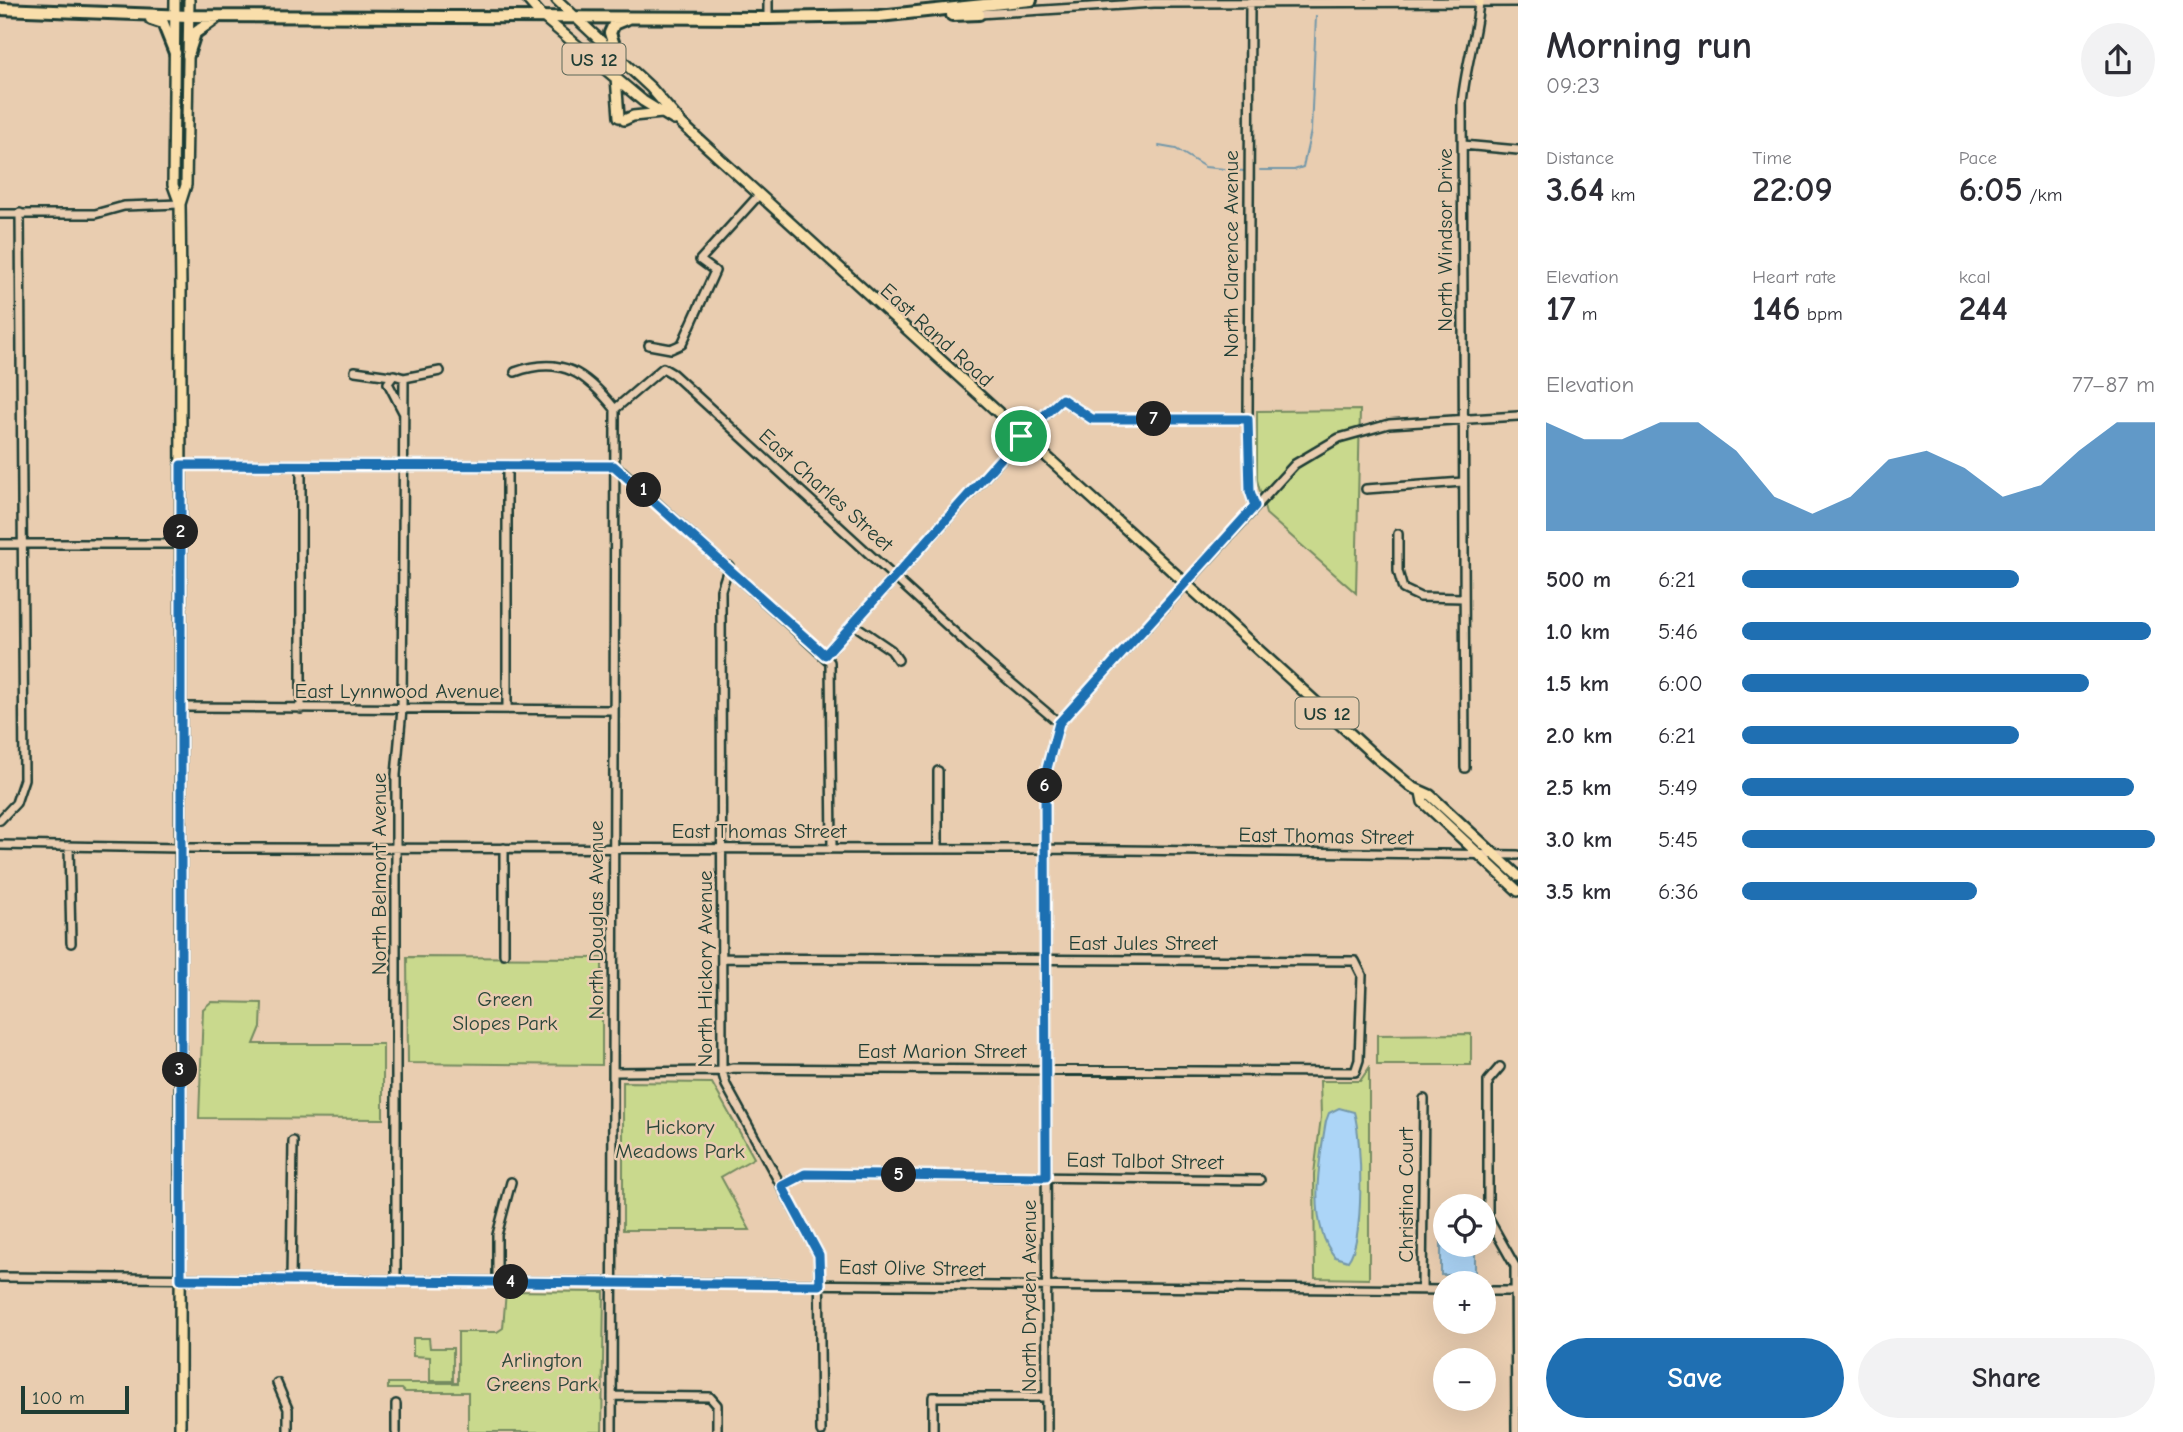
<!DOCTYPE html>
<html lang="en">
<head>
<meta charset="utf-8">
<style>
  :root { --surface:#fff; --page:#f2f2f3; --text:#2b2b33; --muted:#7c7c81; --accent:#1f6fb2 }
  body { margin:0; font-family:"Comic Neue",sans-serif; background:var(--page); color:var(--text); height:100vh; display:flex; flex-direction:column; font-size:26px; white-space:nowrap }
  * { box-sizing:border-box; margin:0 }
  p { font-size:23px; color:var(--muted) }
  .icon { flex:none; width:38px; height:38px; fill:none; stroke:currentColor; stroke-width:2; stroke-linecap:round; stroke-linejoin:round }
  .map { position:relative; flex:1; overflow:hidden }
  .details { display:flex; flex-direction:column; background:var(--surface); width:665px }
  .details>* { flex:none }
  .buttons { position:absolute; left:1433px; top:1194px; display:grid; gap:14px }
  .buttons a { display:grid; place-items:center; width:63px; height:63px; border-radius:50%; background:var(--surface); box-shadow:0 7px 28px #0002; font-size:35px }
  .scale { position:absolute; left:21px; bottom:18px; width:108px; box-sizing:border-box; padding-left:7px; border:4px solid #1f3d34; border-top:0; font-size:19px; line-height:24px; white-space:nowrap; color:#1f3d34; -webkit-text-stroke:5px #e9cdb0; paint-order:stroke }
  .pin { position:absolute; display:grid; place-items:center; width:60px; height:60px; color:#fff; margin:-30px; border:4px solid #fff; border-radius:50%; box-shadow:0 2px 7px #0007 }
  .km { position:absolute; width:35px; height:35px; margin:-18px; border-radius:50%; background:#222; color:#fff; font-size:19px; line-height:35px; text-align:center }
  .round { display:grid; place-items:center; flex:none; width:74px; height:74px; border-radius:37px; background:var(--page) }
  .summary { display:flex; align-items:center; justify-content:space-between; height:119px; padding:0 28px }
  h1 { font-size:38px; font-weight:600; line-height:52px }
  .figures { display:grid; grid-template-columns:repeat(3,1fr); gap:10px; height:119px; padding:7px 28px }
  .figures div { display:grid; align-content:center }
  .figures b { font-size:35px; font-weight:600 }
  .figures small { font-size:19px; font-weight:400 }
  .figures p { font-size:19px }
  .chart { height:196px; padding:14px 28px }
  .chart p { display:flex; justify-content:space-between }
  .chart svg { width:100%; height:126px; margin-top:7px; fill:var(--accent); opacity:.7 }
  .button { display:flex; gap:14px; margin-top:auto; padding:14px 28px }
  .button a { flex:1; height:80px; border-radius:42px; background:var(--accent); color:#fff; font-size:28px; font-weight:600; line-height:80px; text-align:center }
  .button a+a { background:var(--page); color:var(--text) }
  ul { padding:0 28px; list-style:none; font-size:23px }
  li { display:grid; grid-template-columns:112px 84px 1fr; align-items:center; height:52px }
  li i { height:18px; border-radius:9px; background:var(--accent) }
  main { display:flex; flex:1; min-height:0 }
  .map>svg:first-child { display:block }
  .green { fill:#c9d98d; stroke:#748b60; stroke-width:2 }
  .water { fill:#acd5f7; stroke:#7498a9; stroke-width:2 }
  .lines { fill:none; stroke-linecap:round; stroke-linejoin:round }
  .stream { stroke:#7498a9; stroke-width:2 }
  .minor-casing { stroke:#1f3d34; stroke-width:12 }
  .major-casing { stroke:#1f3d34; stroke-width:14 }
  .highway-casing { stroke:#1f3d34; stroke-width:16 }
  .minor { stroke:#e9cdb0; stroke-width:7 }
  .major { stroke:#f9deab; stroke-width:9 }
  .highway { stroke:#f9deab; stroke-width:10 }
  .route-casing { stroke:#fff; stroke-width:14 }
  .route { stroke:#1f6fb2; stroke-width:9 }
  .labels { text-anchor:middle; stroke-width:5; stroke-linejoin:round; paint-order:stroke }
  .shield { fill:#e9cdb0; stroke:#5c6859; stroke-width:2 }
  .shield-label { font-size:19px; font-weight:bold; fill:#1f3d34 }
  .street-label { font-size:21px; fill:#1f3d34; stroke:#e9cdb0 }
  .park-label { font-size:21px; fill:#284538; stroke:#e9cdb0 }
</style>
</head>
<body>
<main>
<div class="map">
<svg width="1518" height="1432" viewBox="0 0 1518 1432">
  <rect width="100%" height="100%" fill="#e9cdb0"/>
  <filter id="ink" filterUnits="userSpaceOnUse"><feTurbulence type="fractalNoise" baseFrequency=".0143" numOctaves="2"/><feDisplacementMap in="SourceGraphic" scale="14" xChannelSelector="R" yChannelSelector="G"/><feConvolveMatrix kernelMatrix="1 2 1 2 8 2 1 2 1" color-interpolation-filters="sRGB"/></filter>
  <g filter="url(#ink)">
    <path class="green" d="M1360,410L1356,593L1266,514L1257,480V411Z
      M407,957L602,958V1065L408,1063Z
      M211,1002L262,1003L261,1027L254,1044H383V1119L199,1118L203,1009Z
      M1471,1034V1065H1377V1035Z
      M1369,1068V1279L1315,1278L1314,1174L1321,1117L1320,1081H1360Z
      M623,1082L712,1083L754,1158L721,1177L750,1230H623Z
      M506,1291L604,1292L602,1432H468V1392H405L402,1389H388V1383H458V1332H497L503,1328Z
      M413,1338H429L430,1348H453V1381H430V1357L413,1356Z"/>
    <path class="water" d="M1339,1108L1354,1112C1362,1139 1365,1239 1348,1261L1335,1257C1307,1224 1319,1162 1326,1121L1329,1113Z
      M1441,1215H1445L1446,1244H1475V1275H1441Z"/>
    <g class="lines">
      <path class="stream" d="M1159,146L1176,149L1205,167L1244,171
        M1260,170H1294L1303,167L1311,131L1316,16"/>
      <g class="minor-casing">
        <path id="minor" d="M768,0V18
          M1250,2L1248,419L1250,491L1255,506
          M979,14L1154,3L1518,2
          M1463,145L1518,150
          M0,214H95L124,206L180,204
          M649,345L671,349L682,344L715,271L700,260L758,196
          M355,371L391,376
          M515,372C562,355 587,374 615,409
          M404,378L440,371
          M615,409L663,368L673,374L988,663L1059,723
          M181,465L614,466L622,471L830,662L832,848
          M301,467V709
          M507,468V709
          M1366,489L1463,482
          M1398,534V571L1403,589L1420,597L1463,598
          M0,544H181
          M729,566L721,590L722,1071L726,1085L819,1255L821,1432
          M853,624L891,650L898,660
          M825,655L1022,436L1062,399L1092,419H1248
          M181,707L613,710
          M1465,768L1462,103C1465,68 1476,37 1479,2
          M938,771V849
          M0,820L16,803L24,779L20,213
          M0,845L180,848L1045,849L1518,855
          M69,846L71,943
          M504,848V954
          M1500,1067L1488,1081V1218L1515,1266L1516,1432
          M614,1072L722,1071L733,1068L1355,1072L1359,1060L1362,975L1355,961L722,958
          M782,1186L805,1174L1260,1180
          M0,1277L1446,1290
          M291,1280L293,1141
          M396,1281V775L402,709L404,378L394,375L388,383L403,412
          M497,1282V1235L511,1182
          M1422,1290L1424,1099
          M1484,1291H1518
          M277,1383L288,1409V1432
          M612,1396L710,1397L717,1405V1432
          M396,1404V1432
          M612,1432L615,409
          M933,1432V1397H1047
          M1047,1432L1045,776L1059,723L1295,464L1339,438L1389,424L1518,416"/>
      </g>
      <g class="major-casing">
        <path id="major" d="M175,0L173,185L180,204L181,290L180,1432
          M528,0L542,16L643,101L674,120
          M557,0L651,88L682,124L1377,758L1412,787L1430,795L1518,876
          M1479,0V2
          M616,77L619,117
          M624,120L633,116L662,113
          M180,204L186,185L189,0
          M1421,792L1423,802L1518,891"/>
      </g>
      <g class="highway-casing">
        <path id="highway" d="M0,9L189,16L768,18L879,16L1031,0
          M952,15L979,14
          M151,19L163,23L175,53
          M188,55L195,33L216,18
          M618,57L610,33L614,24L626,19"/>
      </g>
      <use href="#minor" class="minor"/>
      <use href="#major" class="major"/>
      <use href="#highway" class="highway"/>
    </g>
  </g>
  <g class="lines" filter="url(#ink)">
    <g class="route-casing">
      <path id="route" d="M1062,399L1092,419H1248L1250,491L1255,506L1059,723L1045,776L1046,1177L805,1174L782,1186L819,1255L820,1285L181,1279V465L614,466L825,655L1021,436Z"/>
    </g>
    <use href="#route" class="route"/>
  </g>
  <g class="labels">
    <g class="shield">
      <rect x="562.5" y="43.5" width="63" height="31" rx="5"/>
      <rect x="1295.5" y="697.5" width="63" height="31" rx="5"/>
    </g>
    <g class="shield-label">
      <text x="594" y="66">US 12</text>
      <text x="1327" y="720">US 12</text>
    </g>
    <g class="street-label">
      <text transform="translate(1445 240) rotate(-90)" y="7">North Windsor Drive</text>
      <text transform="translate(1231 254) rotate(-90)" y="7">North Clarence Avenue</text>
      <text transform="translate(937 335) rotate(42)" y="7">East Rand Road</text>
      <text transform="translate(826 490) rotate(42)" y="7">East Charles Street</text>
      <text x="397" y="698">East Lynnwood Avenue</text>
      <text x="759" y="838">East Thomas Street</text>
      <text transform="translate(1326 836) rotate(1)" y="7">East Thomas Street</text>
      <text transform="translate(379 874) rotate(-90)" y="7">North Belmont Avenue</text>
      <text transform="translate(596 920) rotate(-90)" y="7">North Douglas Avenue</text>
      <text x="1143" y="950">East Jules Street</text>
      <text transform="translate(705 969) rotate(-90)" y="7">North Hickory Avenue</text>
      <text x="942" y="1058">East Marion Street</text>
      <text transform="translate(1145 1161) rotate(1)" y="7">East Talbot Street</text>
      <text transform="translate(1406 1195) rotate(-90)" y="7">Christina Court</text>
      <text transform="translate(912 1268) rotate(1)" y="7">East Olive Street</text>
      <text transform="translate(1029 1296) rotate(-90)" y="7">North Dryden Avenue</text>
    </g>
    <g class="park-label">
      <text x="505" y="1006">Green<tspan x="505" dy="24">Slopes Park</tspan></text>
      <text x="680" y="1134">Hickory<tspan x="680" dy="24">Meadows Park</tspan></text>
      <text x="542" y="1367">Arlington<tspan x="542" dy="24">Greens Park</tspan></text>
    </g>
  </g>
</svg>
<div class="buttons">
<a><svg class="icon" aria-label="locate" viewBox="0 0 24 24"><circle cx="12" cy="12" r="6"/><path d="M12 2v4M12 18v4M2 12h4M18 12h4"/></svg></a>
<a>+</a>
<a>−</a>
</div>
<div class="scale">100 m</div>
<div class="pin" style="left:1021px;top:436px;background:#1e9e55"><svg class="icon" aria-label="arrive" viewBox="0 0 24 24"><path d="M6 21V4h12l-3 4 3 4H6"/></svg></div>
<b class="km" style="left:644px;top:490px">1</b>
<b class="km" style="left:181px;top:532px">2</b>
<b class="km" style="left:180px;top:1070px">3</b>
<b class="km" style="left:511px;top:1282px">4</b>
<b class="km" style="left:899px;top:1175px">5</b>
<b class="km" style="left:1045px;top:786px">6</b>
<b class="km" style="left:1154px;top:419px">7</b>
</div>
<section class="details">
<div class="summary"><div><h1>Morning run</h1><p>09:23</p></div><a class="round"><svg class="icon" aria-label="share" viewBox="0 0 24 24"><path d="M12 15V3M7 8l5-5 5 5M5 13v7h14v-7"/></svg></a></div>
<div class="figures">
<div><p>Distance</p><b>3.64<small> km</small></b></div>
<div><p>Time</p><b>22:09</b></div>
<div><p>Pace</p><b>6:05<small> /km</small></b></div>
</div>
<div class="figures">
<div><p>Elevation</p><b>17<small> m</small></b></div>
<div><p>Heart rate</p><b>146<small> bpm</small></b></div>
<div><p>kcal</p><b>244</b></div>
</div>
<div class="chart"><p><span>Elevation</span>77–87 m</p>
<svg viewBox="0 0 160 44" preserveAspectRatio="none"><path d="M0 44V6L10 12L20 12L30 6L40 6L50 16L60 32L70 38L80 32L90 19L100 16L110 22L120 32L130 28L140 16L150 6L160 6V44z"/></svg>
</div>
<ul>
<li><b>500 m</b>6:21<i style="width:67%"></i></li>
<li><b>1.0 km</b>5:46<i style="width:99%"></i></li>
<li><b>1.5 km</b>6:00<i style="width:84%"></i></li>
<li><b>2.0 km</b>6:21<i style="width:67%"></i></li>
<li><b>2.5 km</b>5:49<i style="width:95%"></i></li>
<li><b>3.0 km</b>5:45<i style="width:100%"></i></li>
<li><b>3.5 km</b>6:36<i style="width:57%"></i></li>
</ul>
<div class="button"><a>Save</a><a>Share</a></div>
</section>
</main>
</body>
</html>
